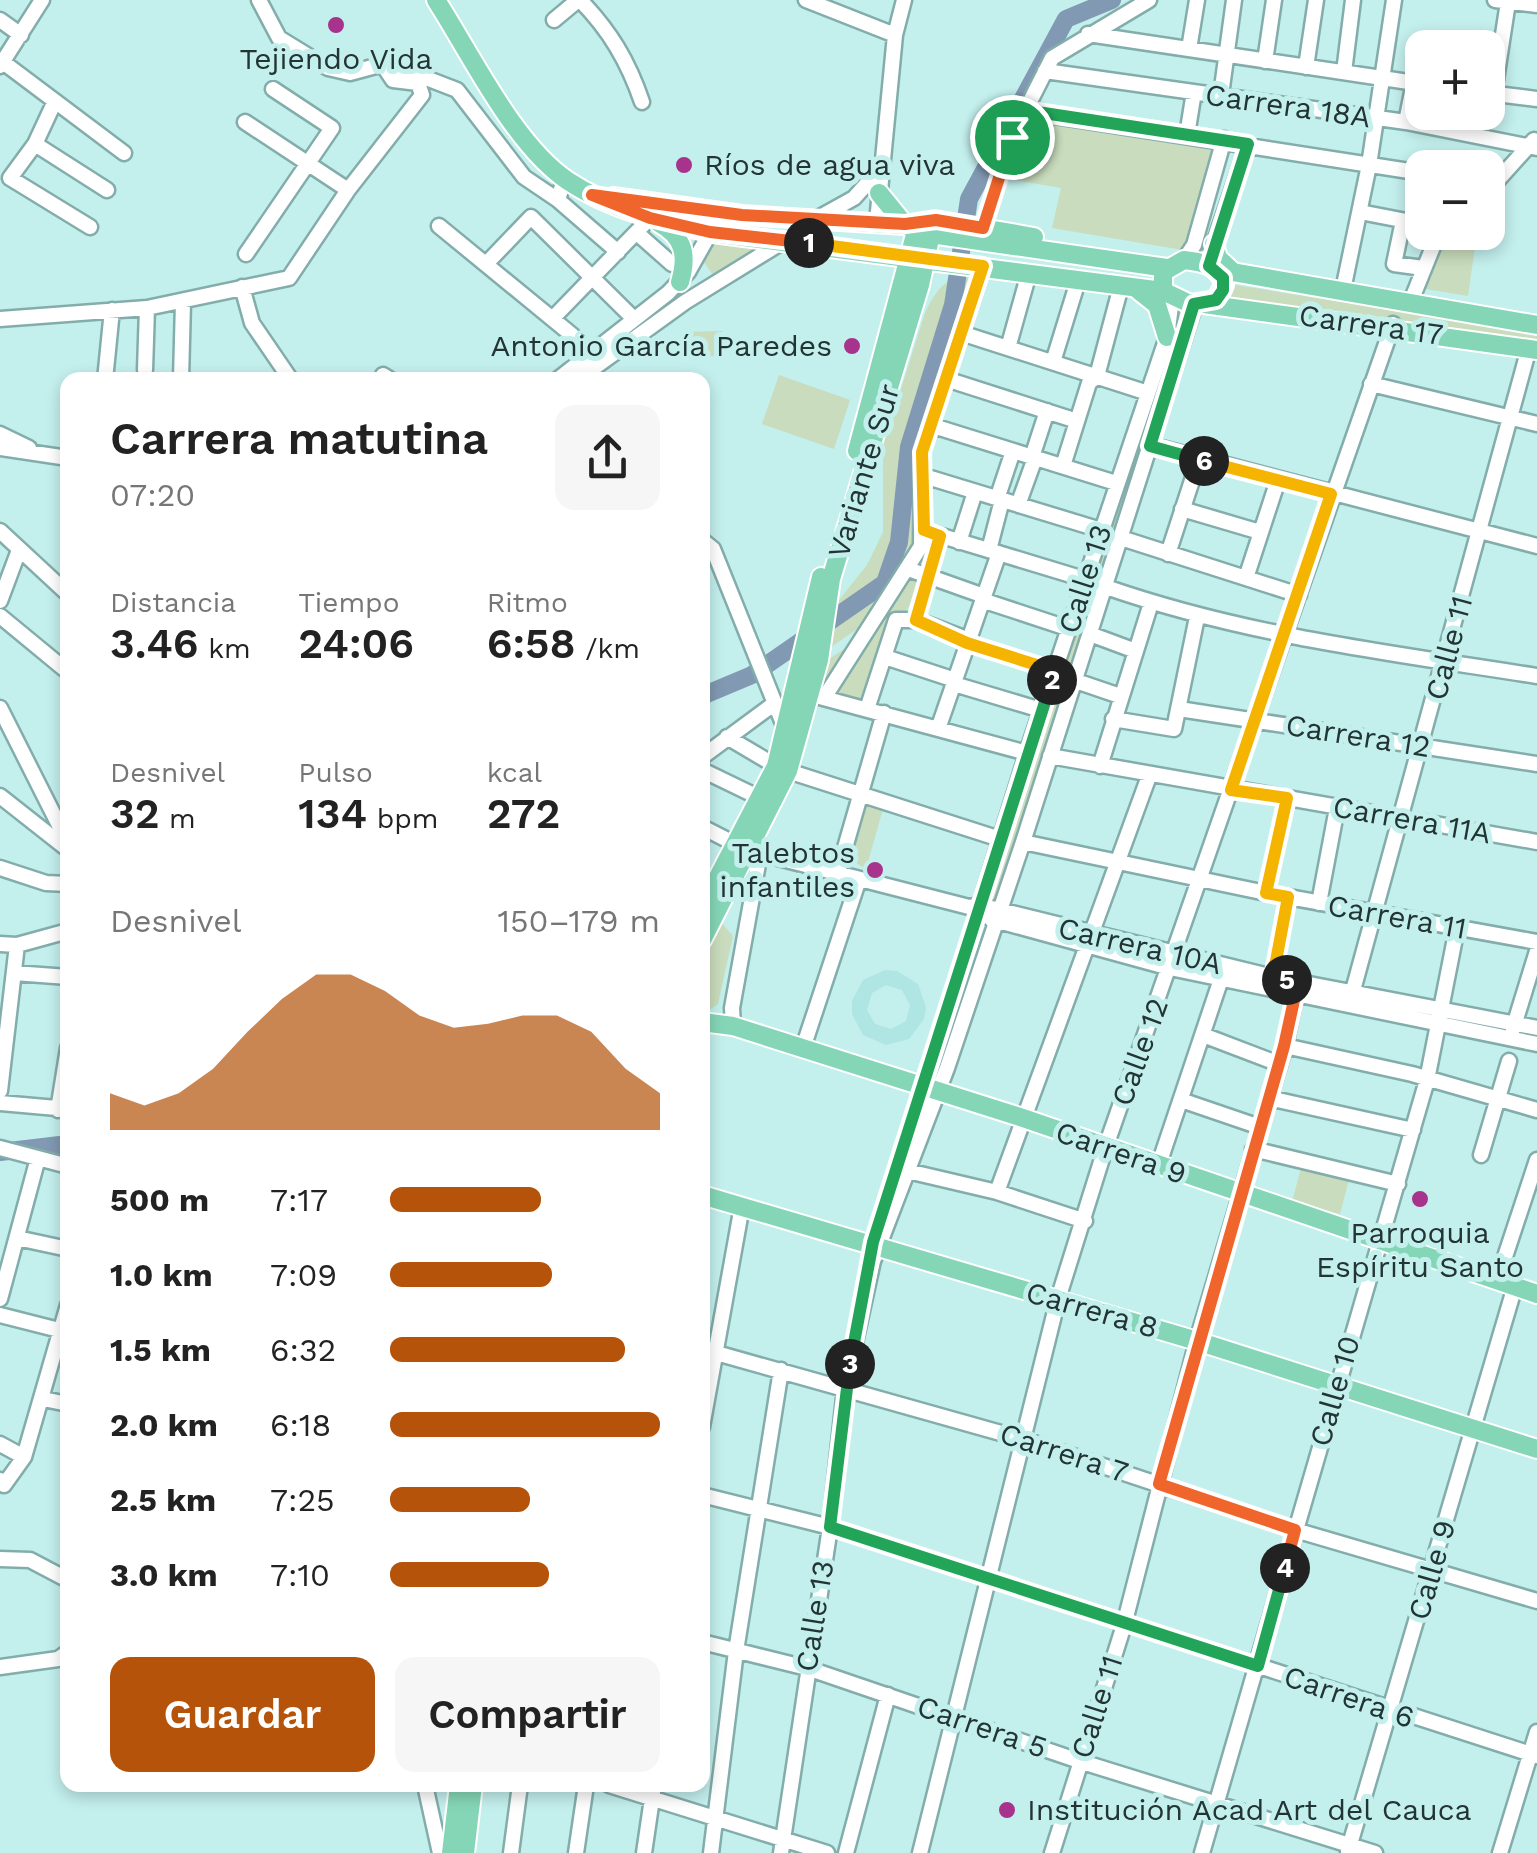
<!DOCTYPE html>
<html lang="es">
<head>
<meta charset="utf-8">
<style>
  :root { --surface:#fff; --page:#f6f6f6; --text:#222; --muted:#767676; --accent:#b45309 }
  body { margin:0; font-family:"Work Sans",sans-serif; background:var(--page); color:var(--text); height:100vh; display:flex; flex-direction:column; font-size:38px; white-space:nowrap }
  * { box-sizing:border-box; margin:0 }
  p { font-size:32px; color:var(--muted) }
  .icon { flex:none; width:55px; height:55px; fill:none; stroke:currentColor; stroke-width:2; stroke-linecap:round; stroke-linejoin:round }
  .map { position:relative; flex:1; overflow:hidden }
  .panel { position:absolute; left:60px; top:372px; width:650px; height:1420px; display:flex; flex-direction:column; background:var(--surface); border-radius:20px; box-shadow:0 5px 15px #0003 }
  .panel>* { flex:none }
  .controls { position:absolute; left:1405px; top:30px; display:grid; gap:20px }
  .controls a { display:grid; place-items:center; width:100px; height:100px; border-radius:20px; background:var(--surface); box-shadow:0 5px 15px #0003; font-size:50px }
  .pin { position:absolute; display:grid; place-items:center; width:85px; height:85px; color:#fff; margin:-42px; border:5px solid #fff; border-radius:50%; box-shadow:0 2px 10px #0007 }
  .km { position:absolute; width:50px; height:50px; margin:-25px; border-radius:50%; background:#222; color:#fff; font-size:28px; line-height:50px; text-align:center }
  .round { display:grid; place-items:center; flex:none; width:105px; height:105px; border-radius:20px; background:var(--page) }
  .summary { display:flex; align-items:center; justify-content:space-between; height:170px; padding:0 50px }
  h1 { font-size:45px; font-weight:600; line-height:75px }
  .figures { display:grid; grid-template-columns:repeat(3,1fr); gap:15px; height:170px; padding:10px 50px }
  .figures div { display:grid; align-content:center }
  .figures b { font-size:42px; font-weight:600 }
  .figures small { font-size:28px; font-weight:400 }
  .figures p { font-size:28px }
  .chart { height:280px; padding:20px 50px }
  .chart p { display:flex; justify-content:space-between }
  .chart svg { width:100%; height:180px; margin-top:10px; fill:var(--accent); opacity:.7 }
  .cta { display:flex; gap:20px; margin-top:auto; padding:20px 50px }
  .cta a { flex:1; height:115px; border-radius:20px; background:var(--accent); color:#fff; font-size:40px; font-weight:600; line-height:115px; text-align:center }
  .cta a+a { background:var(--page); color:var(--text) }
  ul { padding:0 50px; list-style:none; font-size:32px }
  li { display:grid; grid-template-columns:160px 120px 1fr; align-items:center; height:75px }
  li i { height:25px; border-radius:12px; background:var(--accent) }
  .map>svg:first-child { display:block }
  .built { fill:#afe5e2; fill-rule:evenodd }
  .green { fill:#c9dcbd }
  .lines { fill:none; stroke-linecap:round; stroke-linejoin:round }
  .river { stroke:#8199b2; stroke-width:18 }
  .minor-casing { stroke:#83adab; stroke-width:19 }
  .major-casing { stroke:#fff; stroke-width:22 }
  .minor { stroke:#fff; stroke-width:14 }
  .major { stroke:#85d6b7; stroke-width:18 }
  .split-1-casing { stroke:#fff; stroke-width:20 }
  .split-2-casing { stroke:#fff; stroke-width:20 }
  .split-3-casing { stroke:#fff; stroke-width:20 }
  .split-4-casing { stroke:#fff; stroke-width:20 }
  .split-5-casing { stroke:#fff; stroke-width:20 }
  .split-6-casing { stroke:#fff; stroke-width:20 }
  .split-7-casing { stroke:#fff; stroke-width:20 }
  .split-1 { stroke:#f0652b; stroke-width:12 }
  .split-2 { stroke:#f5b400; stroke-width:12 }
  .split-3 { stroke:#22a559; stroke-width:12 }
  .split-4 { stroke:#22a559; stroke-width:12 }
  .split-5 { stroke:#f0652b; stroke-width:12 }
  .split-6 { stroke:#f5b400; stroke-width:12 }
  .split-7 { stroke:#22a559; stroke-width:12 }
  .poi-dot { fill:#a7338d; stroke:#c3efed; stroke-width:4 }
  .labels { text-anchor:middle; stroke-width:10; stroke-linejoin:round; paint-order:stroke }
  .poi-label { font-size:30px; fill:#233434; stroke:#c3efed }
  .street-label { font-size:30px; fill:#233434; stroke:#c3efed }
</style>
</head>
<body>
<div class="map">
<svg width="1537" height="1853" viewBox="0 0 1537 1853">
  <rect width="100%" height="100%" fill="#c3efed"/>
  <path class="built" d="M885,970L897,971L918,984L926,1007L924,1019L909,1039L886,1045L863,1035L852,1014V1001L863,980ZM886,985L902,990L910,1005L906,1021L891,1029L875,1024L867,1010L872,993Z"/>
  <path class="green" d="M1032,117L1219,148L1183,250L1052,228L1061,188L1009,179Z
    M1446,233H1477L1468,296L1420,288Z
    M713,238L773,243L713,275L701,258Z
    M962,276L973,280L925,423L916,542L870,620L827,650L835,605L867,565L883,532V446L924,316C931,299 942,279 962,276Z
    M1229,284L1537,333V341L1226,298Z
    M1177,311L1185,313L994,906L989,904Z
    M723,331L724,356L684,357L683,332Z
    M779,375L850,400L834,449L762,424Z
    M910,572L920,576L908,609L895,615L862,705L818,686L829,659L862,637Z
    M864,802L883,809L866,869L849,859Z
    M721,922L733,936L718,1004L703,1014V948Z
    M1302,1164L1350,1176L1340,1214L1292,1202Z"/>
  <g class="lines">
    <path class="river" d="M702,696L752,675L885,583L899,542L909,447L953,305L969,199L1066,19L1112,0
      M0,1152L68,1144"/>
    <g class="minor-casing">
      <path id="minor" d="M259,0L279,38L328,68L350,73L387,63L457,90L524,177L558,200
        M580,0C610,31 628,61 642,102
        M806,0L895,35
        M1495,0L1537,5
        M0,20L21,35
        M554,20L578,0
        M1088,34L1422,84
        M1189,49L1197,0
        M1265,61L1274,0
        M3,62L124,153
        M0,66L42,0
        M1306,67L1316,0
        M1045,71L1406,122L1537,148
        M1344,72L1353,0
        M1488,93L1537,99
        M1494,93L1508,2
        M1221,95L1234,0
        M55,101L35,144L10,178L90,227
        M1023,111L1422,173
        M245,122L348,190
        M1406,122L1414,82
        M1187,135L1194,92
        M35,144L107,190
        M564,179L558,200L618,252
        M1488,191L1534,140
        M1360,212L1422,224
        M818,218L854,198L881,168
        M1403,221L1394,264L1423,268
        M877,222L895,35L904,0
        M439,226L572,335L588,352L591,374
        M983,229L1012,137L1052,58L1149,0
        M637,233L672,264
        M1212,250L1248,144
        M246,254L332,128L273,89
        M1184,260L1194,245L1224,139
        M486,264L531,217L633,318
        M242,287L252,323L291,380
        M1343,290L1369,165L1394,0
        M1411,301L1439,232
        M553,318L650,218
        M0,319L147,308L289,278L348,190L422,95L418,83L393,80L383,65
        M961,333L1148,393
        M1008,348L1029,273
        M1053,362L1078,281
        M145,370L147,308
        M383,375L391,380
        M181,379L183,302
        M946,379L1077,421
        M105,380L112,310
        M557,380L668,293L688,272L710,233
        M577,380L685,302L784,241
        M1371,384L1537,424
        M930,425L1116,483
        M0,434L29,448
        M1150,445L1537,546
        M0,448L68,458
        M1032,457L1047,411
        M1063,466L1089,383L1097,376L1121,286
        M924,476L1101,530
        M997,499L1013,451
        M1018,505L1035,458
        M1182,509L1260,532
        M0,531L68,594
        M932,533L1084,579
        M1121,538L1299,595
        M702,540L713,549L786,731
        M959,542L975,492
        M989,550L1002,500
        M1168,554L1199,459
        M908,569L984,596
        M1246,578L1278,480
        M1106,587C1247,636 1391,653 1537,676
        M982,600L1070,629
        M0,601L19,550
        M0,616L68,672
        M916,620L969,640
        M1090,634L1133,650
        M967,643L1056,671
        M885,657L955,680
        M1076,681L1120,696
        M954,684L1041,710
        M816,696L1027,753
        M824,698L921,546L922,452L983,267
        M0,708L68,843
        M867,709L896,620H916L940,536
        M1179,709L1537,764
        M1113,719L1174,729L1197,617
        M938,729L999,553
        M727,737L776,766
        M1050,756L1537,842
        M702,757L775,703
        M1100,766L1151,603
        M702,770L760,798
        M788,771L1000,839
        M0,796L66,848
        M702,827L747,850L969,907L979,905L1273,977L1537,1028
        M1023,842L1266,893L1537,942
        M0,868L46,883L68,884
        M838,872L884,713
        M1266,893L1287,798
        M1319,903L1337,808
        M991,919L1170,968L1537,1044
        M0,944L17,945L68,931
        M14,973L68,977
        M1273,977L1288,897
        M1349,1005L1529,348
        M733,1026L732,1008L760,853
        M1513,1029L1537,951
        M1203,1035L1279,1064
        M1285,1046L1412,1074L1537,1110
        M803,1048L859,879
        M0,1091L17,945
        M1269,1098L1413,1130
        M1181,1100L1260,1127
        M0,1103L68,1109
        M58,1110L68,1048
        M0,1148L68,1166
        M1253,1149L1398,1184
        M1481,1155L1509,1061
        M1158,1167L1223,973
        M898,1169L1030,744L1167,337L1172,298
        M899,1169L997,1192L1085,1221
        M997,1192L1149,776
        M17,1238L68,1249
        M1497,1281L1537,1160
        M0,1299L38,1158
        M0,1315L67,1332
        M702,1349L1022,1439L1295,1530L1537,1601
        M43,1399L68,1404
        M702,1427L742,1206
        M0,1444L24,1457
        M0,1480L4,1485L24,1457L68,1305
        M702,1495L830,1527L1537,1756
        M0,1559L30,1560L68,1580
        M702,1642L807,1668L1079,1761L1375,1853
        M0,1667L58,1659L68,1652
        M425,1785L440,1853
        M609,1785L827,1853
        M1348,1851L1515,1286
        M511,1853L520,1785
        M576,1853L586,1785
        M644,1853L654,1785
        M711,1853L736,1651L781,1370
        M781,1853L830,1527L845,1388L873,1261L947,1068L1023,842L1195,304
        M846,1853L888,1695
        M920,1853L1058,1299L1105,1149L1393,324
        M1052,1853L1124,1625L1197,1341L1285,1046L1298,982
        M1202,1853L1427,1080L1457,928
        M1500,1853L1537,1732"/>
    </g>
    <g class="major-casing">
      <path id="major" d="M436,0C471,54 514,145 568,181C610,209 663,222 713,233L1163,291
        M879,193L905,225L935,220L1034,237
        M613,197L742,215L905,225L931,234L1167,268
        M659,223C684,237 688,255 680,282
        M1214,244L1218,258L1232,271
        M1184,260C1202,262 1220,265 1224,285L1216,300L1190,304L1163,291V272Z
        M1215,269L1537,325
        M1138,290L1157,305L1167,337
        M1204,304L1537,350
        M857,451L916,231
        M702,908L776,766L821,577
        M702,940L788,771L819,660L831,579L920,285L931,234
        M702,1022L733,1026L1023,1118L1537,1294
        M702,1195L1197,1341L1537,1449
        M451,1853L459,1785
        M465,1853L473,1785"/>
    </g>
    <use href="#minor" class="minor"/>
    <use href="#major" class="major"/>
  </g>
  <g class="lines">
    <g class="split-1-casing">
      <path id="split-1" d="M809,243L710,232L650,218L592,195L742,215L905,224L936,220L983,228L1012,137"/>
    </g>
    <g class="split-2-casing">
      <path id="split-2" d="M809,243L983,266L922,452L924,530L940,536L916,620L967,643L1056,671L1052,680"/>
    </g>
    <g class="split-3-casing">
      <path id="split-3" d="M850,1364L873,1242L1052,680"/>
    </g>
    <g class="split-4-casing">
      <path id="split-4" d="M850,1364L830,1527L1258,1666L1285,1568"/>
    </g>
    <g class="split-5-casing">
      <path id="split-5" d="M1285,1568L1295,1530L1159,1484L1284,1046L1298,982L1287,980"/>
    </g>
    <g class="split-6-casing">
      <path id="split-6" d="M1204,461L1331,494L1231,790L1287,798L1266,893L1288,897L1273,977L1287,980"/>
    </g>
    <g class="split-7-casing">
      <path id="split-7" d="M1012,137L1024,110L1248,144L1209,266L1223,278V290L1216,300L1194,304L1150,446L1204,461"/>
    </g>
    <use href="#split-1" class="split-1"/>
    <use href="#split-2" class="split-2"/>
    <use href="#split-3" class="split-3"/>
    <use href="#split-4" class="split-4"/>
    <use href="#split-5" class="split-5"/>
    <use href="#split-6" class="split-6"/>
    <use href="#split-7" class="split-7"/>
  </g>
  <g class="poi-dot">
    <circle cx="336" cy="25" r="10"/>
    <circle cx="684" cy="165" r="10"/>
    <circle cx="852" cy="346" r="10"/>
    <circle cx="875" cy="870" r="10"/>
    <circle cx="1420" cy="1199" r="10"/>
    <circle cx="1007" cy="1810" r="10"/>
  </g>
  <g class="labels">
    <g class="poi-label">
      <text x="336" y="69">Tejiendo Vida</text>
      <text x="704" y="175" text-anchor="start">Ríos de agua viva</text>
      <text x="832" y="356" text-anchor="end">Antonio García Paredes</text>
      <text x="855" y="863" text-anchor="end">Talebtos<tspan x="855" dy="34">infantiles</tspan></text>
      <text x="1420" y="1243">Parroquia<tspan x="1420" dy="34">Espíritu Santo</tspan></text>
      <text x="1027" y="1820" text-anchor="start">Institución Acad Art del Cauca</text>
    </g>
    <g class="street-label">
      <text transform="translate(1288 106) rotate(8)" y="10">Carrera 18A</text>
      <text transform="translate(1371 325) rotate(8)" y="10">Carrera 17</text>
      <text transform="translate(864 471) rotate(-73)" y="10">Variante Sur</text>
      <text transform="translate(1085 579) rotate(-72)" y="10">Calle 13</text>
      <text transform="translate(1449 648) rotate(-75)" y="10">Calle 11</text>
      <text transform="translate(1358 736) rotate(9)" y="10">Carrera 12</text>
      <text transform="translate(1412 820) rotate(10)" y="10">Carrera 11A</text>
      <text transform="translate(1397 917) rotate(10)" y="10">Carrera 11</text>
      <text transform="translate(1140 946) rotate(13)" y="10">Carrera 10A</text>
      <text transform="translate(1140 1052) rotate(-70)" y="10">Calle 12</text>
      <text transform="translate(1121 1153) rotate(19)" y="10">Carrera 9</text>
      <text transform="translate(1092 1310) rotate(16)" y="10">Carrera 8</text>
      <text transform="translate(1335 1391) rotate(-74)" y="10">Calle 10</text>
      <text transform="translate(1064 1453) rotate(18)" y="10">Carrera 7</text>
      <text transform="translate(1432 1570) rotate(-74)" y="10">Calle 9</text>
      <text transform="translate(815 1616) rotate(-81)" y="10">Calle 13</text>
      <text transform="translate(1349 1697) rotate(19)" y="10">Carrera 6</text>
      <text transform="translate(1097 1707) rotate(-72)" y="10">Calle 11</text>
      <text transform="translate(982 1727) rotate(19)" y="10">Carrera 5</text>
    </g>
  </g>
</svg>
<div class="controls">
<a>+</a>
<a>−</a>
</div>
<div class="pin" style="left:1012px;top:137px;background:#1e9e55"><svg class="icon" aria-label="arrive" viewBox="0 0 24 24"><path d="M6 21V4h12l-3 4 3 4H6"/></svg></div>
<b class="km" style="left:809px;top:243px">1</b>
<b class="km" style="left:1052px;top:680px">2</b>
<b class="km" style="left:850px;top:1364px">3</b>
<b class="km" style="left:1285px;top:1568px">4</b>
<b class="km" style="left:1287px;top:980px">5</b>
<b class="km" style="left:1204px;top:461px">6</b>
<section class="panel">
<div class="summary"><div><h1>Carrera matutina</h1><p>07:20</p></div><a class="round"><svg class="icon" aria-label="share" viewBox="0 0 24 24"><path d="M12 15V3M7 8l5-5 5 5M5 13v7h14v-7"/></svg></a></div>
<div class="figures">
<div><p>Distancia</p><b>3.46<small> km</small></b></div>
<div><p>Tiempo</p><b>24:06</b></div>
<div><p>Ritmo</p><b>6:58<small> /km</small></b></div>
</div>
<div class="figures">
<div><p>Desnivel</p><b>32<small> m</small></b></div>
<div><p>Pulso</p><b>134<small> bpm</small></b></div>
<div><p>kcal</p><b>272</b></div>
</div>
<div class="chart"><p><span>Desnivel</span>150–179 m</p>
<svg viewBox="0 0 160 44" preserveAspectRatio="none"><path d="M0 44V35L10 38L20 35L30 29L40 20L50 12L60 6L70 6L80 10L90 16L100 19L110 18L120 16L130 16L140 20L150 29L160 35V44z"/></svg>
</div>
<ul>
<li><b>500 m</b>7:17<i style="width:56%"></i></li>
<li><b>1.0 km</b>7:09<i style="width:60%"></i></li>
<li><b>1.5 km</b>6:32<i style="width:87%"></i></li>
<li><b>2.0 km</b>6:18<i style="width:100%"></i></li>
<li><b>2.5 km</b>7:25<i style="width:52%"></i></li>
<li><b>3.0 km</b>7:10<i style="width:59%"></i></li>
</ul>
<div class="cta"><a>Guardar</a><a>Compartir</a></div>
</section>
</div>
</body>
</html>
